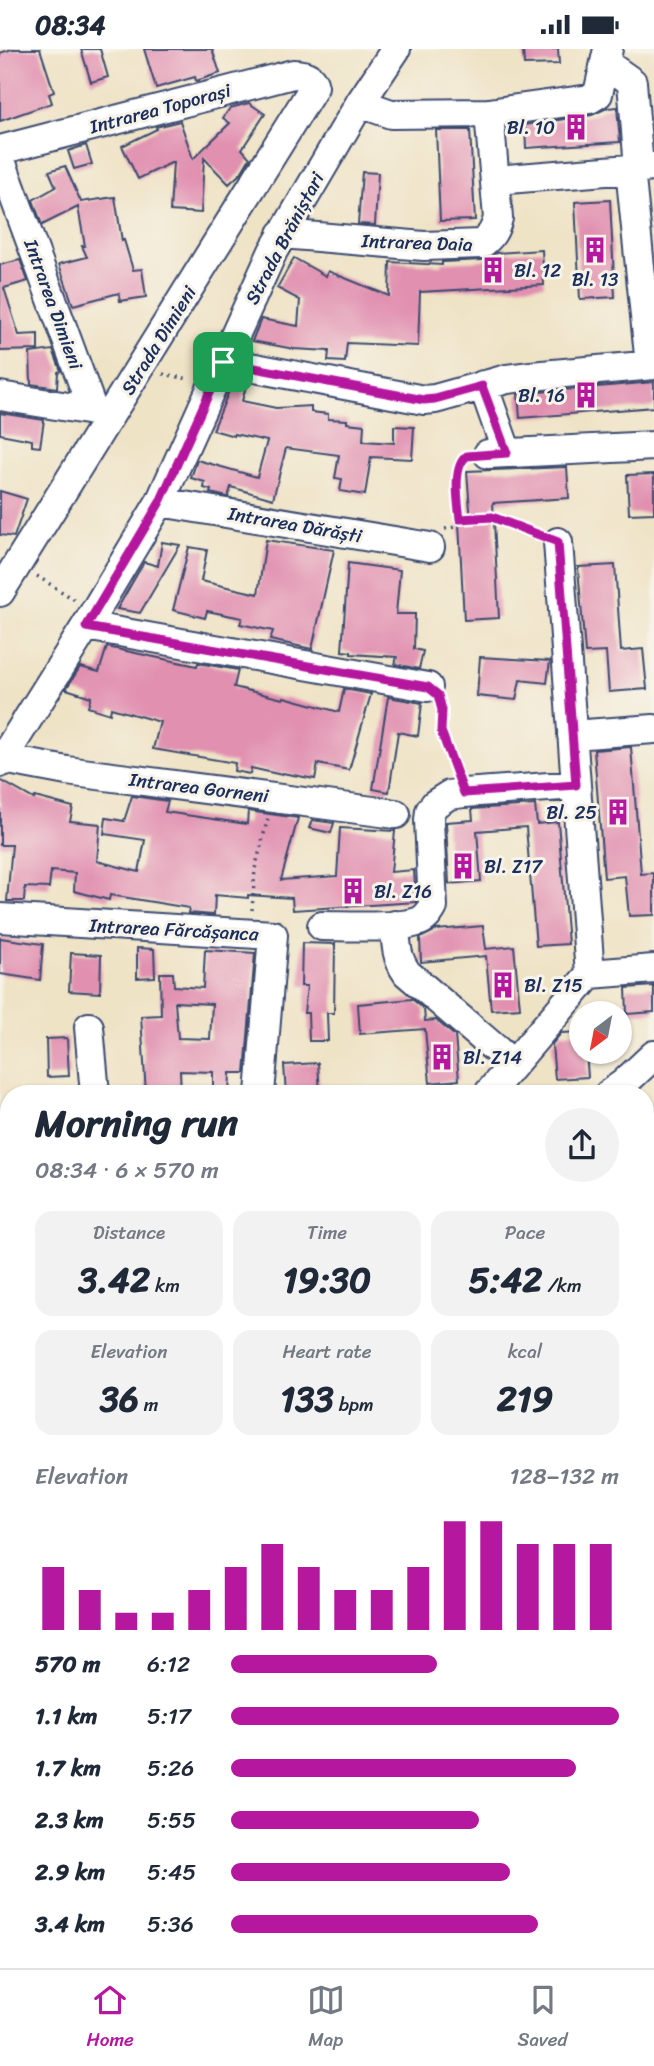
<!DOCTYPE html>
<html lang="en">
<head>
<meta charset="utf-8">
<style>
  :root { --surface:#fff; --page:#f2f2f3; --text:#1f2937; --muted:#747a83; --line:#e0e1e3; --accent:#b5179e }
  body { margin:0; font-family:Sriracha,sans-serif; background:var(--page); color:var(--text); height:100vh; display:flex; flex-direction:column; font-size:26px; white-space:nowrap }
  * { box-sizing:border-box; margin:0 }
  p { font-size:23px; color:var(--muted) }
  .icon { flex:none; width:38px; height:38px; fill:none; stroke:currentColor; stroke-width:2; stroke-linecap:round; stroke-linejoin:round }
  .map { position:relative; flex:1; overflow:hidden }
  .side { position:absolute; left:0px; top:1036px; width:654px; height:884px; display:flex; flex-direction:column; background:var(--surface); border-radius:28px 28px 0 0; box-shadow:0 2px 5px #0004 }
  .side>* { flex:none }
  .needle { width:46px; rotate:212deg }
  .fabs { position:absolute; left:569px; top:952px; display:grid; gap:14px }
  .fabs a { display:grid; place-items:center; width:63px; height:63px; border-radius:50%; background:var(--surface); box-shadow:0 2px 5px #0004; font-size:35px }
  .pin { position:absolute; display:grid; place-items:center; width:60px; height:60px; color:#fff; margin:-30px; border-radius:14px; box-shadow:0 4px 10px #0006 }
  .round { display:grid; place-items:center; flex:none; width:74px; height:74px; border-radius:37px; background:var(--page) }
  .head { display:flex; align-items:center; justify-content:space-between; height:119px; padding:0 35px }
  h1 { font-size:38px; font-weight:700; line-height:52px }
  .stats { display:grid; grid-template-columns:repeat(3,1fr); gap:10px; height:119px; padding:7px 35px }
  .stats div { display:grid; align-content:center; border-radius:18px; background:var(--page); text-align:center }
  .stats b { font-size:35px; font-weight:700 }
  .stats small { font-size:19px; font-weight:400 }
  .stats p { font-size:19px }
  .chart { height:196px; padding:14px 35px }
  .chart p { display:flex; justify-content:space-between }
  .chart svg { width:100%; height:126px; margin-top:7px; stroke:var(--accent); stroke-width:6 }
  ul { padding:0 35px; list-style:none; font-size:23px }
  li { display:grid; grid-template-columns:112px 84px 1fr; align-items:center; height:52px }
  li i { height:18px; border-radius:9px; background:var(--accent) }
  .status { display:flex; justify-content:space-between; align-items:center; height:49px; padding:0 35px; background:var(--surface); direction:ltr }
  .status svg { height:19px; fill:currentColor }
  .dock { display:flex; justify-content:space-around; align-items:center; height:98px; border-top:2px solid var(--line); background:var(--surface); font-size:19px; color:var(--muted) }
  .dock a { display:grid; justify-items:center; gap:4px }
  .dock .current { color:var(--accent) }
  .map>svg:first-child { display:block }
  .building { fill:#e190b0; fill-rule:evenodd }
  .lines { fill:none; stroke-linecap:round; stroke-linejoin:round }
  .minor-casing { stroke:#3b4a6e; stroke-width:32 }
  .major-casing { stroke:#3b4a6e; stroke-width:38 }
  .path { stroke:#3b4a6e; stroke-width:3.5; stroke-dasharray:2 5; stroke-linecap:butt }
  .minor { stroke:#fff; stroke-width:28 }
  .major { stroke:#fcbd6f; stroke-width:35 }
  .tram { stroke:#1b2f5e; stroke-width:2 }
  .route-casing { stroke:#fff; stroke-width:14 }
  .route { stroke:#b5179e; stroke-width:9 }
  .labels { text-anchor:middle; stroke-width:6; stroke-linejoin:round; paint-order:stroke }
  .street-label { font-size:19px; fill:#1b2f5e; stroke:#f7f3e8 }
  .poi-label { font-size:19px; fill:#1b2f5e; stroke:#f7f3e8; text-anchor:start }
</style>
</head>
<body>
<div class="status"><b>08:34</b><svg viewBox="0 0 49 12"><path d="M0 12V9h3v3zM5 12V6h3v6zM10 12V3h3v9zM15 12V0h3v12zM26 1h20v11H26zM47 4h2v5h-2z"/></svg></div>
<div class="map">
<svg width="654" height="1919" viewBox="0 0 654 1919">
  <rect width="100%" height="100%" fill="#f7f3e8"/>
  <filter id="ink" filterUnits="userSpaceOnUse"><feTurbulence type="fractalNoise" baseFrequency=".0143" numOctaves="2"/><feDisplacementMap in="SourceGraphic" scale="14" xChannelSelector="R" yChannelSelector="G"/><feConvolveMatrix kernelMatrix="1 2 1 2 8 2 1 2 1" color-interpolation-filters="sRGB"/></filter>
  <filter id="wash" filterUnits="userSpaceOnUse"><feTurbulence type="fractalNoise" baseFrequency=".00686" numOctaves="4" result="noise"/><feDisplacementMap in="SourceGraphic" scale="28" xChannelSelector="R" yChannelSelector="G"/><feGaussianBlur stdDeviation="1.57" result="paint"/><feColorMatrix in="noise" values="0 0 0 0 0 0 0 0 0 0 0 0 0 0 0 0 0 1.4 0 .05"/><feComposite in="paint" operator="in"/></filter>
  <g filter="url(#wash)">
    <rect width="100%" height="100%" fill="#efe3c6"/>
    <g id="blocks">
      <path class="building" d="M12,0H40L54,43L49,45L52,54L0,72V4Z
        M81,0H100L108,28L91,33Z
        M144,0H212L220,24L196,32L195,28L156,39Z
        M523,0H558L559,15L524,16Z
        M249,54L265,65L242,100L250,109L241,124L229,135L204,109L201,164L170,162L173,113L138,130L122,97L157,80L156,78L180,72L193,110L230,74L223,69L230,59Z
        M617,58L620,93L526,99L525,76L592,66L607,59Z
        M436,81H470L475,171L440,172Z
        M86,96L92,115L74,120L68,102Z
        M65,117L81,153L115,148L122,192L124,191L133,221L142,220L146,248L120,252L119,244L73,256L59,215L87,208L82,197H85L78,158L42,176L33,151L56,138L49,122Z
        M362,123L378,124L375,176L358,175Z
        M610,151L615,248L580,250L575,153Z
        M542,201L544,236L420,243L418,297L347,294L345,313L328,312L329,302L294,300L252,292L261,270L298,277L300,251L277,239L294,209L326,227L328,222L389,247L390,213L442,216V213L482,211L497,204Z
        M20,211L28,232L4,239L19,286L38,285V301L0,302V216Z
        M53,301L61,322L58,323L57,339L31,335L30,304Z
        M233,332L247,334L242,352L276,359L311,357V363L328,365V370L347,371V374L364,376L363,392L394,394V377L414,378L412,410L371,408L365,446L340,442L342,430L335,429L339,406L286,399L273,450L231,438L228,448L210,444L211,441L204,439L205,433L191,429L197,411L257,428L267,392L234,385V387L213,381Z
        M654,333V358L520,369L518,345Z
        M0,364L44,371L40,398L32,397V391L0,385Z
        M567,418L569,449L493,454L499,569L464,571L459,474H471L467,422Z
        M654,425V464L629,465L627,426Z
        M0,442L27,450L14,488L0,486Z
        M266,491L334,501L312,600L270,591L273,582L240,575L242,569L207,562L205,569L173,561L189,498L207,501L201,532L258,545Z
        M162,493L180,496L140,564L117,560L144,513L158,517Z
        M348,514L400,521L396,565H415L414,600L423,602L419,620L395,615L397,608L351,605V603L342,602Z
        M615,516L621,602L643,600L647,640L609,643L606,603L585,604L578,518Z
        M107,598L197,617L198,614L238,621L234,638L283,650L284,648L339,663L344,640L371,645L349,721L318,715L315,730L282,724V726L251,719L250,725L234,722L235,714L153,700L160,673L111,659L110,665L88,658L91,648L66,640L80,618L99,623Z
        M480,608L550,612L547,634L520,631L516,651L477,647Z
        M388,648L422,654L418,687L398,683L389,743L373,740Z
        M631,698L641,825L654,824V866L629,867L625,827L604,829L594,701Z
        M0,731L34,750L35,748L73,758L70,772L100,775L97,812L139,823L145,791L104,785L106,769L124,772L132,747L168,752L165,763L247,775L248,762L298,769L281,831L337,827L340,779L395,782L391,823L414,821L416,853L293,861L292,849L248,846V849L215,846L214,866L188,864L189,859L110,846L109,851L74,842L75,824L51,822L49,839L25,838L24,852H7L12,796H0Z
        M535,756L537,775L558,773L568,895L536,897L526,778L477,782L481,832L449,835L446,773L473,771L472,760Z
        M312,771L334,774L331,784L309,779Z
        M483,877L486,900L514,897L520,959L491,961L486,907L421,913L420,889L436,881Z
        M0,889L43,895L40,931L0,925Z
        M302,894L335,895L334,964H327L328,992H309L308,964H304L307,937H301Z
        M137,899L154,900L155,928L137,929Z
        M205,901L255,904L245,1024H230L229,1045H213V1023L180,1022L181,1045H146L141,967L161,966L160,924H173L174,937L203,939ZM175,953L212,955L210,990L178,989Z
        M71,904L101,906L100,944L69,942Z
        M654,937V963L627,965L626,939Z
        M412,950L424,960L425,972L436,971L455,987L459,1031L430,1034L425,980L360,985L358,955Z
        M581,983V1003H586L588,1028L555,1030L552,995L561,984Z
        M67,989L69,1027L47,1028L46,990Z
        M318,1014L320,1045H286L284,1016Z"/>
    </g>
  </g>
  <g filter="url(#ink)">
    <use href="#blocks" fill-opacity="0" stroke="#3b4a6e" stroke-width="2"/>
    <g class="lines">
      <g class="minor-casing">
        <path id="minor" d="M605,14L632,33L639,119
          M360,54L391,65L489,64L590,50L598,45L608,0
          M0,101L293,25C303,25 312,27 314,38L0,543
          M0,109L93,362
          M630,120L650,316
          M496,131L654,118
          M282,185L424,197L481,195C491,188 495,181 498,169L489,64
          M223,313L424,351L435,350L507,330L531,327L654,316
          M483,336L507,404
          M0,347L93,362L108,366
          M488,405L654,397
          M160,453L430,498
          M86,577L428,638
          M572,686L654,680
          M3,710L67,722L396,765
          M0,714L86,577L160,453L273,202L360,54L396,0
          M0,869L273,886L260,1045
          M395,876C396,894 396,909 407,924L513,1015
          M322,877C345,877 397,880 417,873C425,871 429,865 433,858L429,771L430,762L435,755L449,746L464,744L576,736
          M590,925L654,920
          M89,978L95,1045
          M488,1045L590,925L558,493
          M609,1045L623,1035L654,1006
          M646,1076L654,1077
          M0,1198L9,1197
          M646,1237H654
          M646,1362L654,1359
          M0,1376H9
          M646,1553L654,1566
          M0,1575H9
          M0,1807L9,1808
          M419,1911L424,1919
          M131,1919V1911"/>
      </g>
      <g class="major-casing">
        <path id="major" d="M646,1741L654,1736
          M358,1919L371,1911"/>
      </g>
      <path class="path" d="M163,325L189,330
        M460,470C458,454 453,420 465,408
        M445,480L455,478L460,470L492,468L538,485
        M37,527L75,551
        M440,655L441,682L455,722
        M252,861L255,820L268,769"/>
      <use href="#minor" class="minor"/>
      <use href="#major" class="major"/>
      <path class="tram" d="M646,1747L654,1742
        M351,1919L364,1911
        M367,1919L380,1911"/>
    </g>
  </g>
  <g class="lines" filter="url(#ink)">
    <g class="route-casing">
      <path id="route" d="M223,313L424,351L435,350L482,337L507,404L467,407C452,417 458,453 460,470L492,468L558,493L576,736L464,744L441,682L442,661L438,646L428,638L86,578L160,453Z"/>
    </g>
    <use href="#route" class="route"/>
  </g>
  <defs>
    <g id="building-bare" transform="scale(2.1)"><path d="M-4-6H4V6H1V3H-1V6H-4ZM-2.5-4.3h1.7v1.8h-1.7ZM.8-4.3h1.7v1.8H.8ZM-2.5-1h1.7V.8h-1.7ZM.8-1h1.7V.8H.8Z" fill="#b5179e" stroke="#f7f3e8" stroke-width="2.5" paint-order="stroke"/></g>
  </defs>
  <g fill-rule="evenodd">
    <use href="#building-bare" x="576" y="78"/>
    <use href="#building-bare" x="595" y="201"/>
    <use href="#building-bare" x="493" y="221"/>
    <use href="#building-bare" x="586" y="346"/>
    <use href="#building-bare" x="618" y="763"/>
    <use href="#building-bare" x="463" y="817"/>
    <use href="#building-bare" x="353" y="842"/>
    <use href="#building-bare" x="503" y="936"/>
    <use href="#building-bare" x="442" y="1008"/>
  </g>
  <g class="labels">
    <g class="street-label">
      <text transform="translate(160 59) rotate(-15)" y="7">Intrarea Toporași</text>
      <text transform="translate(284 189) rotate(-62)" y="7">Strada Brăniștari</text>
      <text transform="translate(417 193) rotate(2)" y="7">Intrarea Daia</text>
      <text transform="translate(54 255) rotate(70)" y="7">Intrarea Dimieni</text>
      <text transform="translate(158 291) rotate(-58)" y="7">Strada Dimieni</text>
      <text transform="translate(295 475) rotate(10)" y="7">Intrarea Dărăști</text>
      <text transform="translate(199 738) rotate(7)" y="7">Intrarea Gorneni</text>
      <text transform="translate(174 880) rotate(3)" y="7">Intrarea Fărcășanca</text>
    </g>
    <g class="poi-label">
      <text x="555" y="85" text-anchor="end">Bl. 10</text>
      <text x="514" y="228">Bl. 12</text>
      <text x="595" y="237" text-anchor="middle">Bl. 13</text>
      <text x="565" y="353" text-anchor="end">Bl. 16</text>
      <text x="597" y="770" text-anchor="end">Bl. 25</text>
      <text x="484" y="824">Bl. Z17</text>
      <text x="374" y="849">Bl. Z16</text>
      <text x="524" y="943">Bl. Z15</text>
      <text x="463" y="1015">Bl. Z14</text>
    </g>
  </g>
</svg>
<div class="fabs">
<a><svg class="needle" viewBox="-14 -14 28 28"><path d="M0-13l5 13h-10z" fill="#e53935"/><path d="M0 13l5-13h-10z" fill="#747a83"/></svg></a>
</div>
<div class="pin" style="left:223px;top:313px;background:#1e9e55"><svg class="icon" aria-label="arrive" viewBox="0 0 24 24"><path d="M6 21V4h12l-3 4 3 4H6"/></svg></div>
<section class="side">
<div class="head"><div><h1>Morning run</h1><p>08:34 · 6 × 570 m</p></div><a class="round"><svg class="icon" aria-label="share" viewBox="0 0 24 24"><path d="M12 15V3M7 8l5-5 5 5M5 13v7h14v-7"/></svg></a></div>
<div class="stats">
<div><p>Distance</p><b>3.42<small> km</small></b></div>
<div><p>Time</p><b>19:30</b></div>
<div><p>Pace</p><b>5:42<small> /km</small></b></div>
</div>
<div class="stats">
<div><p>Elevation</p><b>36<small> m</small></b></div>
<div><p>Heart rate</p><b>133<small> bpm</small></b></div>
<div><p>kcal</p><b>219</b></div>
</div>
<div class="chart"><p><span>Elevation</span>128–132 m</p>
<svg viewBox="0 0 160 44" preserveAspectRatio="none"><path d="M5 44V22M15 44V30M25 44V38M35 44V38M45 44V30M55 44V22M65 44V14M75 44V22M85 44V30M95 44V30M105 44V22M115 44V6M125 44V6M135 44V14M145 44V14M155 44V14"/></svg>
</div>
<ul>
<li><b>570 m</b>6:12<i style="width:53%"></i></li>
<li><b>1.1 km</b>5:17<i style="width:100%"></i></li>
<li><b>1.7 km</b>5:26<i style="width:89%"></i></li>
<li><b>2.3 km</b>5:55<i style="width:64%"></i></li>
<li><b>2.9 km</b>5:45<i style="width:72%"></i></li>
<li><b>3.4 km</b>5:36<i style="width:79%"></i></li>
</ul>
</section>
</div>
<nav class="dock">
<a class="current"><svg class="icon" aria-label="home" viewBox="0 0 24 24"><path d="M3 11l9-7 9 7M6 9v11h12V9"/></svg>Home</a>
<a><svg class="icon" aria-label="map" viewBox="0 0 24 24"><path d="M3 6l6-2 6 2 6-2v14l-6 2-6-2-6 2zM9 4v14M15 6v14"/></svg>Map</a>
<a><svg class="icon" aria-label="saved" viewBox="0 0 24 24"><path d="M7 4h10v16l-5-4-5 4z"/></svg>Saved</a>
</nav>
</body>
</html>
